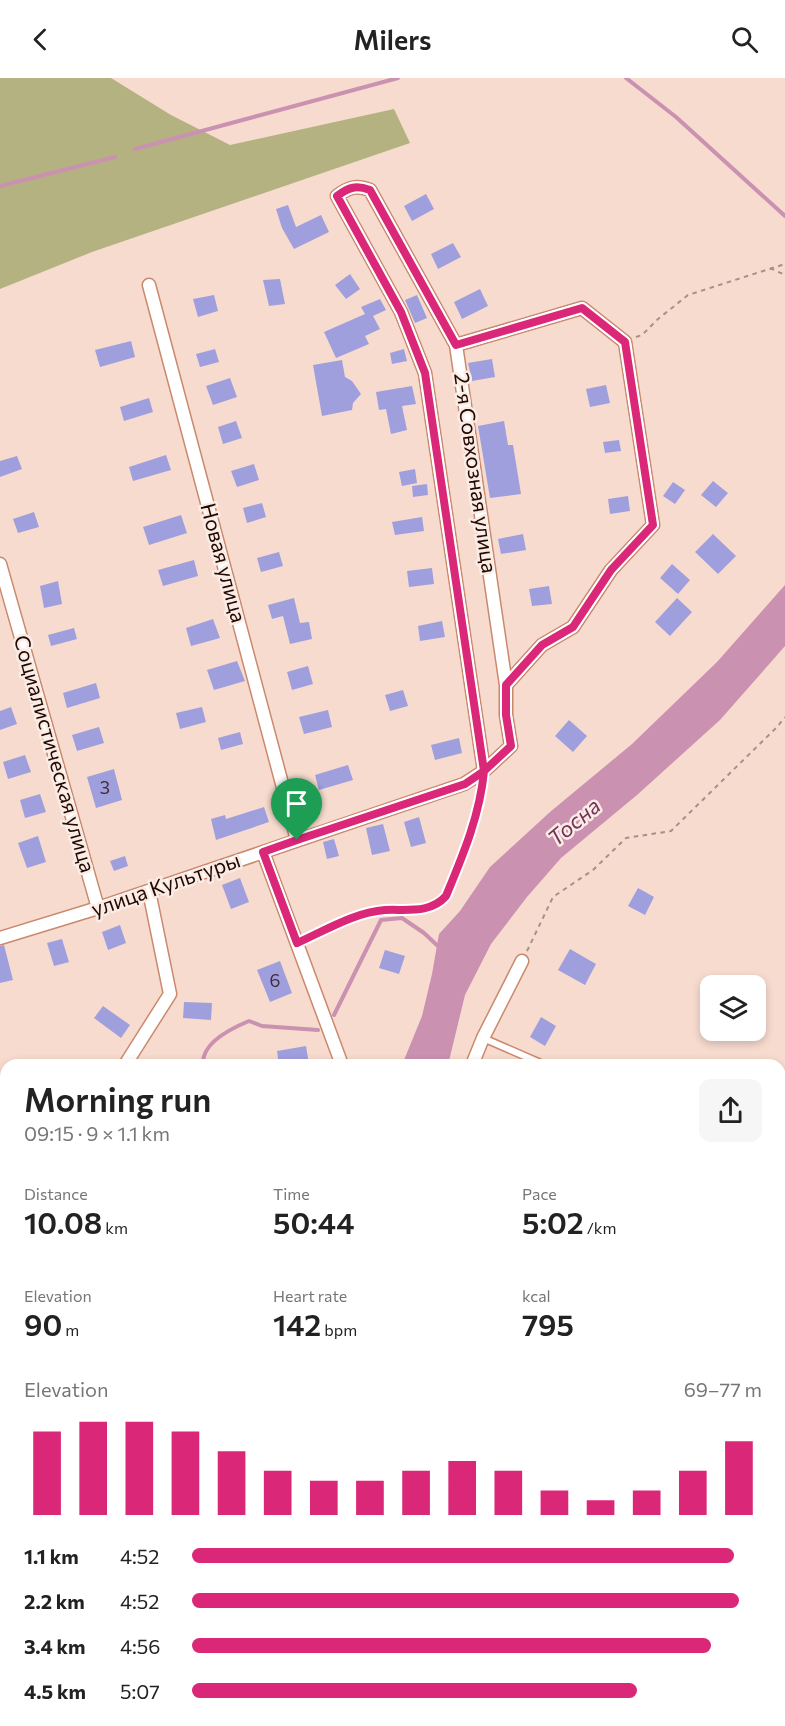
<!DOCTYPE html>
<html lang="en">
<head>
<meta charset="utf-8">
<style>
  :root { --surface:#fff; --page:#f6f6f6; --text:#222; --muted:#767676; --accent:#db2777 }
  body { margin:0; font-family:Commissioner,sans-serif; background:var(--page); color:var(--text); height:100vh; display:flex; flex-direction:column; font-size:22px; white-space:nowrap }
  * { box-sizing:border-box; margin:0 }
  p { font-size:20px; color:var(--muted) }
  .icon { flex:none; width:33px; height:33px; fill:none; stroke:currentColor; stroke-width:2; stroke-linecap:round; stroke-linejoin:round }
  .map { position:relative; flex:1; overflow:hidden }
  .drawer { position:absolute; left:0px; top:981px; width:786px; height:668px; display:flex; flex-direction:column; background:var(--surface); border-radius:18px 18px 0 0; box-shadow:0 3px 9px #0003 }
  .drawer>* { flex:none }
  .fabs { position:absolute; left:700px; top:897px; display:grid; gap:12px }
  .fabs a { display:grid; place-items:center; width:66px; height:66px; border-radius:12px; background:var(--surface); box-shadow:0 3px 9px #0003; font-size:30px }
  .pin { position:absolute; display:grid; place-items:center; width:51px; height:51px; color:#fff; margin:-62px -26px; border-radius:50% 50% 50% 0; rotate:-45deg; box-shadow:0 0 6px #0007 }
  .pin .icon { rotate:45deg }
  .round { display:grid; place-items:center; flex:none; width:63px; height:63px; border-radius:12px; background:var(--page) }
  .overview { display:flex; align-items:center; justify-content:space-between; height:102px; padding:0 24px }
  h1 { font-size:33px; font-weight:600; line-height:45px }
  .metrics { display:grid; grid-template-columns:repeat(3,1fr); gap:9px; height:102px; padding:6px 24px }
  .metrics div { display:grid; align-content:center }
  .metrics b { font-size:30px; font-weight:600 }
  .metrics small { font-size:16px; font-weight:400 }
  .metrics p { font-size:16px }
  .chart { height:168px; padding:12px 24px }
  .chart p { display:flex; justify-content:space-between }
  .chart svg { width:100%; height:108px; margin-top:6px; stroke:var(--accent); stroke-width:6 }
  ul { padding:0 24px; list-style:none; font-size:20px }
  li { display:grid; grid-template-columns:96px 72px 1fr; align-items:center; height:45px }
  li i { height:15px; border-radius:8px; background:var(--accent) }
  header { display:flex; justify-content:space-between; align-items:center; height:78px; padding:0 24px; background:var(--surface); font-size:27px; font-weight:600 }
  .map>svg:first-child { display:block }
  .green { fill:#b5b282 }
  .water { fill:#ca91b1 }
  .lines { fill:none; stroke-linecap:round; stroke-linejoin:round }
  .stream { stroke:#ca91b1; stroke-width:4 }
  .building { fill:#a09fdd }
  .lane-casing { stroke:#ca896d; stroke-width:9 }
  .street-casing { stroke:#ca896d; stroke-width:15 }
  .path { stroke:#aa8f85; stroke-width:2; stroke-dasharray:4.5 4.5; stroke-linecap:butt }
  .lane { stroke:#fff; stroke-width:6 }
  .street { stroke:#fff; stroke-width:12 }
  .route-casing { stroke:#fff; stroke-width:12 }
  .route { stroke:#db2777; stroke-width:8 }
  .labels { text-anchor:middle; stroke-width:5; stroke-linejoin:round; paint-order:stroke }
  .number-label { font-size:18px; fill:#412e39 }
  .street-label { font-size:21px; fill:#210902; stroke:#faece5 }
  .water-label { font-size:22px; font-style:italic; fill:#76315c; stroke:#faece5 }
</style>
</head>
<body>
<header><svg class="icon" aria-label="back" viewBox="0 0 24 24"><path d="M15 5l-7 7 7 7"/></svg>Milers<svg class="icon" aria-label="search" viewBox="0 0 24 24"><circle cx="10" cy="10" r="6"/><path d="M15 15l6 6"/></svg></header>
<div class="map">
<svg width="785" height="1648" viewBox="0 0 785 1648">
  <rect width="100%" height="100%" fill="#f7dbcf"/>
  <path class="green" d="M0,0H111L171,37L230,67L394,31L410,65L92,174L0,211Z"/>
  <path class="water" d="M785,507V568L720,642L637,717L561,780L527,819L491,866L465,917L448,987H402L422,938L432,896L439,856L460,833L490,789L550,734L632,666L717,584Z
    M336,1643H378V1648H337Z"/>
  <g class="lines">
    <path class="stream" d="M626,0L676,39L785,138
      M135,71L398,0
      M0,108L115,79
      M334,937L381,842L402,840L424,855L440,870
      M203,987C201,965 232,950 249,943L262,948L318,952
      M780,1109L785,1114
      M780,1417L785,1409"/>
  </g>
  <path class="building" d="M426,116L434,131L412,143L404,128Z
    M288,127L296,149L321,137L329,154L294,171L282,150L276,131Z
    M453,165L461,179L438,191L431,176Z
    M350,196L360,211L346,221L335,207Z
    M280,201L285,226L269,228L263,202Z
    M480,211L488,228L462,241L454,224Z
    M214,217L218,233L198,239L193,221Z
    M417,217L427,240L415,245L405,222Z
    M380,221L386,232L373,238L380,251L365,258L369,266L336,280L324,254L365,236L361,229Z
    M131,263L135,279L100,289L95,272Z
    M215,271L219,284L200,289L196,276Z
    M404,271L407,283L392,286L390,275Z
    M492,281L495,299L472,303L468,285Z
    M342,282L345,299L352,303L361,316L353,325L352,332L322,338L313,287Z
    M230,300L237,319L213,327L206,308Z
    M606,307L610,325L590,329L586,311Z
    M412,308L416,326L402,328L407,352L391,356L386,331L379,332L376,314Z
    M149,320L153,334L124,343L120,329Z
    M236,343L242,360L223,366L218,349Z
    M504,343L508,367H513L521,416L490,420L478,348Z
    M619,362L621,373L605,375L603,364Z
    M166,377L171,392L133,403L129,389Z
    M17,378L22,391L0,399V383Z
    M254,386L259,402L237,409L231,393Z
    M415,391L417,405L402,408L399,394Z
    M713,403L728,415L716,429L701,417Z
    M673,404L685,412L675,426L663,418Z
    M427,406L428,417L413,419L412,408Z
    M628,418L630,433L610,436L608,421Z
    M262,425L266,439L247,445L243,430Z
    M34,434L39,449L18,455L13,441Z
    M181,437L187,455L149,467L143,449Z
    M422,439L424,453L395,457L392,444Z
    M523,456L526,472L501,476L498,461Z
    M713,456L736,478L718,496L695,474Z
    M279,474L283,488L261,494L257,480Z
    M194,482L198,498L163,508L158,492Z
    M672,486L690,502L678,516L660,500Z
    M432,490L434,506L409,509L407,493Z
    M58,503L62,526L44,530L40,508Z
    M549,508L552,526L532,528L529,511Z
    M294,520L300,545L309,544L312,561L290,566L283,538L272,541L268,527Z
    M677,520L692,534L670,558L655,544Z
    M213,541L220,560L191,568L186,550Z
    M442,543L445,559L420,563L418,548Z
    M74,550L77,561L51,568L48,557Z
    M237,583L245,603L214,612L207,592Z
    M308,588L313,606L292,612L287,594Z
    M96,605L100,620L67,630L63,615Z
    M403,612L408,628L390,633L385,617Z
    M11,629L17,646L0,652V633Z
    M202,629L206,644L180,651L176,635Z
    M328,632L332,649L304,656L299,639Z
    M569,642L587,658L573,674L555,658Z
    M99,649L104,665L77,673L72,657Z
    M240,654L243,666L221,672L218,660Z
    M459,660L462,675L435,682L431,667Z
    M25,677L31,694L8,701L3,684Z
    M348,687L353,702L319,712L315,697Z
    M114,691L122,722L96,730L87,699Z
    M40,716L46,734L25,740L20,722Z
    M264,729L269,744L216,762L211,741L225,737L226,741Z
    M419,739L426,765L411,769L404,744Z
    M383,746L390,773L372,777L366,750Z
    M38,758L46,784L27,790L18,765Z
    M334,761L339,778L327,781L323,764Z
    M125,778L128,788L114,793L110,783Z
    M240,800L249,824L231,831L222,807Z
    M638,810L654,819L645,837L628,828Z
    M120,847L126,865L108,872L102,854Z
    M62,861L69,884L54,888L47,865Z
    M4,867L13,902L0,905V868Z
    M570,871L596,886L585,907L558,892Z
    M385,872L405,878L399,896L379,890Z
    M280,883L292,915L270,924L257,892Z
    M184,924L212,925L211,942L183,940Z
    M103,928L130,947L121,960L94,940Z
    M541,939L556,948L545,968L530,959Z
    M306,968L309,986L279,987L277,973Z"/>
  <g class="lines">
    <g class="lane-casing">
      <path id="lane" d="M483,960L545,987
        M780,1128L785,1133
        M780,1393L785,1385
        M780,1473L785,1478"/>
    </g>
    <g class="street-casing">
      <path id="street" d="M149,207L297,762
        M456,267L582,230L625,264L653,447L611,492L573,549L542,567L506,607
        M0,486L98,830
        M263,774L342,987
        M0,860L98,830L464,706L484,693L511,668L506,637V607L456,267L370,112C356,107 349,109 337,118L401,234L425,295L484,693
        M125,987L170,916L149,813
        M472,987L483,960L522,883
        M0,1432L6,1431
        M780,1588L785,1581
        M315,1642V1648
        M422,1642L423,1648
        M506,1648L510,1642
        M733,1648L737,1642"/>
    </g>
    <path class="path" d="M770,190L785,197
      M636,259L642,257L658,241L688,217L785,186
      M308,860C332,850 359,833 386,832C403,832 426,836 440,825C455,813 480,729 482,708
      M527,873L553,819L593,792L626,760L671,753L777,649L785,639"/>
    <use href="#lane" class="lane"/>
    <use href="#street" class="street"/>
  </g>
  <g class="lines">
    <g class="route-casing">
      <path id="route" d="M297,762L263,774L297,865C324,853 355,834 385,832C407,831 430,836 446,818C463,777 480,737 484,693L511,668L506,637V607L542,567L573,549L611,492L653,447L625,264L582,230L456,267L370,112C356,107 349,109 337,118L401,234L425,295L484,693L465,706L297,762"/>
    </g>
    <use href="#route" class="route"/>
  </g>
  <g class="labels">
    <g class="number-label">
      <text x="105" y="716">3</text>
      <text x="275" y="909">6</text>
    </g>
    <g class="street-label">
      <text transform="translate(475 395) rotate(82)" y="7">2-я Совхозная улица</text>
      <text transform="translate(223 485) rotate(75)" y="7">Новая улица</text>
      <text transform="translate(54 676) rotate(74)" y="7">Социалистическая улица</text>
      <text transform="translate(166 807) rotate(-19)" y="7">улица Культуры</text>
    </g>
    <g class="water-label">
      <text transform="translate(574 744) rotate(-40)" y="8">Тосна</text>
    </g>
  </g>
</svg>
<div class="fabs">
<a><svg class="icon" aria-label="layers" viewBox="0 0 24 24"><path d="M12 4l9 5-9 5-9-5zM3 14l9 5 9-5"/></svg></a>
</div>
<div class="pin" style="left:297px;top:762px;background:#1e9e55"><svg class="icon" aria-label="arrive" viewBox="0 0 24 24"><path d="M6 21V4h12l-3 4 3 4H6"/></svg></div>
<section class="drawer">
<div class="overview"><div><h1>Morning run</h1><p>09:15 · 9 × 1.1 km</p></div><a class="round"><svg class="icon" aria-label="share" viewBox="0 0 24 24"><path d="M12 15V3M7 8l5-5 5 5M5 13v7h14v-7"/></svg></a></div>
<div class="metrics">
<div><p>Distance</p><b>10.08<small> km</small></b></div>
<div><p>Time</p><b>50:44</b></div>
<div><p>Pace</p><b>5:02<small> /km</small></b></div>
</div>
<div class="metrics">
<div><p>Elevation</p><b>90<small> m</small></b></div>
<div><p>Heart rate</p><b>142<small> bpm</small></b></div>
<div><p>kcal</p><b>795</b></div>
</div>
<div class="chart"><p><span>Elevation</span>69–77 m</p>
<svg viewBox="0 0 160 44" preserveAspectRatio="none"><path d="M5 44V10M15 44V6M25 44V6M35 44V10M45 44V18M55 44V26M65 44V30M75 44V30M85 44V26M95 44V22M105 44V26M115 44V34M125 44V38M135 44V34M145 44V26M155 44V14"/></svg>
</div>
<ul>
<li><b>1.1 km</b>4:52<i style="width:95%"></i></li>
<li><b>2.2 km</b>4:52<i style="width:96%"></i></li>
<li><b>3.4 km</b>4:56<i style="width:91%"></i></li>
<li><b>4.5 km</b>5:07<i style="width:78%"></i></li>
</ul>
</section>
</div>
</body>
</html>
